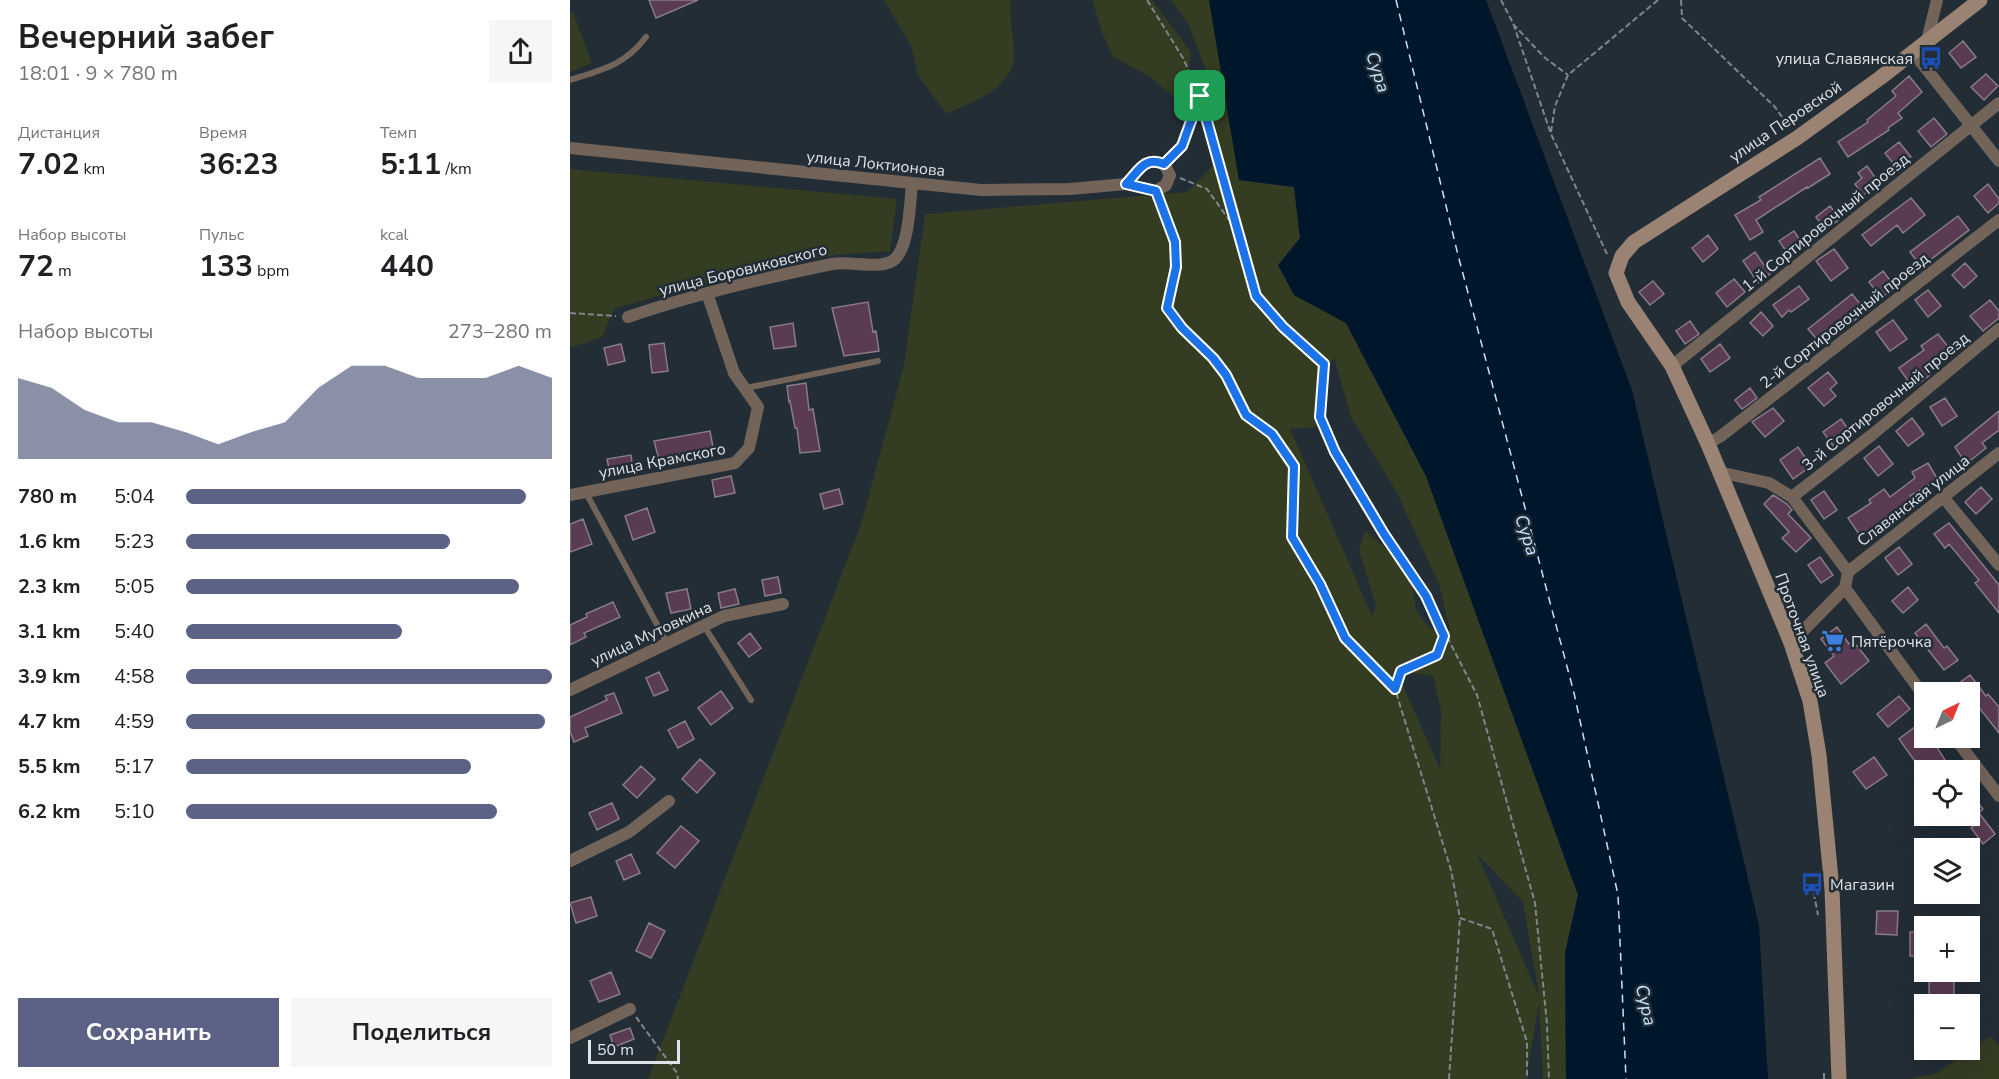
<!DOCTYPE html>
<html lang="ru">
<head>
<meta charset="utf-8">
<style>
  :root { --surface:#fff; --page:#f6f6f6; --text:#202124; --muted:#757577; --accent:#5b6285 }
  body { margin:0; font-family:"Nunito Sans",sans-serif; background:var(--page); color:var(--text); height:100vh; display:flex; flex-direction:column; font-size:22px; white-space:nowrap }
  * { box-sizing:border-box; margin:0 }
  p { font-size:20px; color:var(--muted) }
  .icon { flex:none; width:33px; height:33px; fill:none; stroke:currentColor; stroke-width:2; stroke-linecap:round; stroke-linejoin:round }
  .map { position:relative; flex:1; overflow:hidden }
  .details { display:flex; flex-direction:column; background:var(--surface); width:570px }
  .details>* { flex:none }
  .needle { width:39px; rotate:43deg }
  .controls { position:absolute; left:1344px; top:682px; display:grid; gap:12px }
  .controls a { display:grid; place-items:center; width:66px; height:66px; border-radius:0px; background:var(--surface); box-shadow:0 6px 24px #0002; font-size:30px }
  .scale { position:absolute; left:18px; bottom:15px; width:92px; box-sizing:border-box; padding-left:6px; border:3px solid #dce3e9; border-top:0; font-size:16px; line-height:21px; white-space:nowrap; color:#dce3e9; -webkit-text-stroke:4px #232d36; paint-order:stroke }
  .pin { position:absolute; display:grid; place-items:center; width:51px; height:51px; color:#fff; margin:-26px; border-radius:12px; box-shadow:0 3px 9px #0006 }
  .round { display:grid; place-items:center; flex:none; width:63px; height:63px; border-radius:0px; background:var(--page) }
  .head { display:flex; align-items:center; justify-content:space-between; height:102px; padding:0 18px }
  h1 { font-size:33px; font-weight:700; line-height:45px }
  .metrics { display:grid; grid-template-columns:repeat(3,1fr); gap:9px; height:102px; padding:6px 18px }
  .metrics div { display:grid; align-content:center }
  .metrics b { font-size:30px; font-weight:700 }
  .metrics small { font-size:16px; font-weight:400 }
  .metrics p { font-size:16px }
  .chart { height:168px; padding:12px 18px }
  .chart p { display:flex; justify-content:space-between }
  .chart svg { width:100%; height:108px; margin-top:6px; fill:var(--accent); opacity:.7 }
  .action { display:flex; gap:12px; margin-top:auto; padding:12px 18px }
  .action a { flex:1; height:69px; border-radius:0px; background:var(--accent); color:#fff; font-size:24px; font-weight:700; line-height:69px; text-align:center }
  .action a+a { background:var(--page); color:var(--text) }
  ul { padding:0 18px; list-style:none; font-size:20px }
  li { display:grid; grid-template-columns:96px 72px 1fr; align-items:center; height:45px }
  li i { height:15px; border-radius:8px; background:var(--accent) }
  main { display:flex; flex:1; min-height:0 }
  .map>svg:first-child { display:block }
  .green { fill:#343c22; fill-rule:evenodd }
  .water { fill:#00172b }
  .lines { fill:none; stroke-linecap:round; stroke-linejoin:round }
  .ferry { stroke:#c3e4ff; stroke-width:1.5; stroke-dasharray:8 6; stroke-linecap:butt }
  .building { fill:#593b53; stroke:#897c85; stroke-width:1.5 }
  .path { stroke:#7e868e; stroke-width:2; stroke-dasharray:6 3; stroke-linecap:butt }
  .lane { stroke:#73645a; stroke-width:6 }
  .street { stroke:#73645a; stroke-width:12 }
  .secondary { stroke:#9b8373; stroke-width:15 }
  .route-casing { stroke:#fff; stroke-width:12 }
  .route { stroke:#1a73e8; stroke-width:8 }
  .labels { text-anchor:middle; stroke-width:5; stroke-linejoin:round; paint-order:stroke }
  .poi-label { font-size:16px; fill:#dce3e9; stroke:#232d36; text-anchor:start }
  .street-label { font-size:16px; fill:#dce3e9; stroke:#232d36 }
  .water-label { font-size:18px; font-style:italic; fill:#c3e4ff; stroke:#232d36 }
</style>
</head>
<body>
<main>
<section class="details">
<div class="head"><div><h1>Вечерний забег</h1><p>18:01 · 9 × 780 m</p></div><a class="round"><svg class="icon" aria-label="share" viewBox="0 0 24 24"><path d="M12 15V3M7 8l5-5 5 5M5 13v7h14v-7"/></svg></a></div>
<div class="metrics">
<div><p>Дистанция</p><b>7.02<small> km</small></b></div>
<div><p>Время</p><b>36:23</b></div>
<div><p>Темп</p><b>5:11<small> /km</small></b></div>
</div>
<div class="metrics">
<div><p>Набор высоты</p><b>72<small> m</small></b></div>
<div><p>Пульс</p><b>133<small> bpm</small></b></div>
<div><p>kcal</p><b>440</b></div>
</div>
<div class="chart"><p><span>Набор высоты</span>273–280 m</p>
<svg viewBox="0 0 160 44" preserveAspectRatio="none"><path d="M0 44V11L10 15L20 24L30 29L40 29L50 33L60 38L70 33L80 29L90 15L100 6L110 6L120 11L130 11L140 11L150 6L160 11V44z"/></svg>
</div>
<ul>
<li><b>780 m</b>5:04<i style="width:93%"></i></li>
<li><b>1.6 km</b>5:23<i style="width:72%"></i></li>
<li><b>2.3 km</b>5:05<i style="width:91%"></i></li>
<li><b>3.1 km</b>5:40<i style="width:59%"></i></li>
<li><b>3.9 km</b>4:58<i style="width:100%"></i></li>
<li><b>4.7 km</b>4:59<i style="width:98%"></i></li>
<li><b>5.5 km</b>5:17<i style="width:78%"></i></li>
<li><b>6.2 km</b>5:10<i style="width:85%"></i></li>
</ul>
<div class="action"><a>Сохранить</a><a>Поделиться</a></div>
</section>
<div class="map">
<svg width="1429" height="1079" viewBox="0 0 1429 1079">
  <rect width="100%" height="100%" fill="#232d36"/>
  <path class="green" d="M314,0H441C439,17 443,35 444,52C445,89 404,101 376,114L348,75L341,46Z
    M522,0H582L621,52L615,94L603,96L579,76L543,57L533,35Z
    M601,0H639L669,180L724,187L730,238L724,295L776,323L856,476L1008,895L995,953L996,1079H973L969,1002L956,1079H78L291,524L334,365L355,214L617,192L642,167V87L619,25ZM764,357L781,417L827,493L869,584L880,630L860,629L846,610L840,568L795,531L789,550L806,606L802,616L720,429L746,427L750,386ZM826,670L863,676L871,709L870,769ZM907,854L953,902L969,995L968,994Z
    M0,13H3L22,63L0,72Z
    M0,169L327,199L320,251L265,255L118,287L44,309L32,337L0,348Z
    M1420,1036L1429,1045V1079H1338L1367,1073Z"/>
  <path class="water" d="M639,0H916L1062,390L1189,925L1198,1079H996L995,953L1008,895L856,476L776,323L724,295L708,265L730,238L724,187L669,180Z"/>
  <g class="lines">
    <path class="ferry" d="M826,0L888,255L1004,693L1048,895L1056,1079"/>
  </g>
  <path class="building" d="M79,0H128L86,18Z
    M1393,41L1406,57L1391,68L1379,53Z
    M1416,74L1428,86L1414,100L1401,87Z
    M1339,76L1352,92L1328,113L1332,118L1318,128L1319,130L1278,157L1268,142L1298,122L1297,120L1326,96L1322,91Z
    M1364,118L1377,134L1361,147L1348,131Z
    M1329,142L1341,157L1327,168L1315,153Z
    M1250,158L1260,174L1238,188L1237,187L1186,220L1193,232L1180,240L1165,215L1191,200L1189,197Z
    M1297,166L1309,183L1293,195L1285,184L1292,178L1288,173Z
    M1418,184L1429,199V203L1418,213L1404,196Z
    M1341,198L1355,215L1333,233L1327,225L1301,246L1292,235Z
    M1260,206L1270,219L1255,230L1246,217Z
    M1388,216L1399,230L1351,267L1340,252Z
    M1224,231L1233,245L1218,254L1209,241Z
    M1138,235L1148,249L1133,262L1122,248Z
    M1264,249L1278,268L1261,281L1246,261Z
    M1185,252L1200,274L1188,283L1173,261Z
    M1395,263L1407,276L1394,288L1382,275Z
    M1313,271L1325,287L1311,298L1299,282Z
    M1164,279L1175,292L1157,307L1146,293Z
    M1083,281L1094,294L1080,305L1069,292Z
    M1229,286L1239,299L1221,312L1219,310L1212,317L1203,305Z
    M1358,290L1371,306L1358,317L1345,300Z
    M1282,294L1296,311L1281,323L1279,322L1252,345L1238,329Z
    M1420,300L1429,311V318L1413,331L1400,316Z
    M298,302L303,332L306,331L309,351L274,356L262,308Z
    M1191,312L1203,326L1193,336L1180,323Z
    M1323,320L1337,339L1320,351L1306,332Z
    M1120,321L1129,334L1115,344L1106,331Z
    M223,323L226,346L204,349L200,327Z
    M1368,334L1383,353L1357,372L1360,375L1343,388L1329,368L1354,350L1351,346Z
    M94,343L98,371L82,373L79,345Z
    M51,344L55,361L38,365L34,348Z
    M1150,344L1160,358L1140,372L1131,359Z
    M1258,372L1267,383L1260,389L1266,396L1254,406L1238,388Z
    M236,383L239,410L243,409L250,451L230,453L227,428H225L220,401L219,402L217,386Z
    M1180,388L1187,398L1172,409L1165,400Z
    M1375,398L1387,416L1372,426L1360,407Z
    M1203,408L1214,421L1195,437L1182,422Z
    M1429,411V430L1412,443L1416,448L1396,464L1385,447Z
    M1342,418L1354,434L1338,446L1326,431Z
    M1271,419L1282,435L1264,447L1253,432Z
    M140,431L143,447L89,460L84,441Z
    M1309,446L1323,464L1308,476L1294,458Z
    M1228,447L1241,466L1223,479L1210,460Z
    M61,455L63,470L40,473L37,459Z
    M1358,463L1368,480L1340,496L1342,498L1291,537L1278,518L1301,503L1299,500L1314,489L1320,497L1345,478L1342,472Z
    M161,476L165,493L145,497L142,480Z
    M1411,487L1422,499L1406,514L1395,502Z
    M269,489L273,504L254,509L250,494Z
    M1254,491L1267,510L1254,519L1241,500Z
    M1203,495L1217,504L1222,510L1218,514L1241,538L1226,552L1212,538L1219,532L1194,504Z
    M77,508L85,532L63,540L55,516Z
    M13,519L22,544L0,552V524Z
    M1379,523L1429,585V613L1405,583L1409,580L1379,544L1375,548L1364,534Z
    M1329,547L1342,564L1328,575L1315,558Z
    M1250,557L1263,575L1251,583L1238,565Z
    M208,577L211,593L195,596L192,580Z
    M1338,587L1348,600L1333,613L1322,601Z
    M117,589L121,609L101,613L96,593Z
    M165,589L169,604L151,608L148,593Z
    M43,602L50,617L14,633L16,637L0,645V625L17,617L16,614Z
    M1356,624L1374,648L1377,646L1388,660L1374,670L1345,633Z
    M1267,627L1279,644L1283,641L1299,661L1271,684L1255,663L1264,656L1251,639Z
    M180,633L191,648L179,657L168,643Z
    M89,672L98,690L84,696L76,678Z
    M1400,675L1416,696L1418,694L1429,707V733L1400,696V693H1394L1388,684Z
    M151,691L163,708L141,725L128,708Z
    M44,693L52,713L15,728L18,736L4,742L0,731V717L37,700L35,696Z
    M1329,696L1340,709L1318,727L1307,714Z
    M1354,720V738H1361L1382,771H1352L1329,739Z
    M115,721L124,739L108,748L98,730Z
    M1304,757L1317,775L1296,789L1283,772Z
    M130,759L145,773L127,793L112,779Z
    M71,766L85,779L67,798L53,785Z
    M1400,793L1413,809L1409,813L1425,834L1413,844L1401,828L1405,825L1400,821Z
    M42,803L49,819L27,830L19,813Z
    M111,826L129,841L105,868L87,853Z
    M61,854L70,873L54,880L46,861Z
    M21,897L27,916L6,923L0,903Z
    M1307,911H1328L1327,935L1306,934Z
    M79,923L95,931L81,958L66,951Z
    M1340,932H1354V956H1340Z
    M41,972L50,994L29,1002L20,981Z
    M1359,976H1384V1000H1359Z
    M60,1028L64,1039L44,1047L40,1035Z"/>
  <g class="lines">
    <path class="path" d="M577,0L613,58L630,96L612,145L602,156
      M931,0L943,23L981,134L1037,254
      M1111,0L1112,18L1205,107L1219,127
      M943,24L974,57L998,75
      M630,96L686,296L713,327L754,364L750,417L765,452L814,534L856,596L907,695L965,903L977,1024L979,1079
      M981,132L985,106L998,75L1088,0
      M610,178L637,189L667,231
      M590,202L605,242L606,267L597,308L612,328L643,358L656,375L676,415L702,434L724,466L722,537L750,583L775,638L825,689L881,870L890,918L922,929L957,1042V1079
      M0,313L46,316
      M825,689L831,671L866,655L874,636L866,620
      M1242,884L1248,915
      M66,1017L107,1073L108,1079
      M879,1079L890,918
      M1254,1079V1070"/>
    <path class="lane" d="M0,80C32,70 55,65 76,37
      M176,388L308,361
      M15,491L97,643
      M134,626L181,700"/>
    <path class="street" d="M1357,41L1367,0
      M1343,52L1429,161
      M0,148L411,190L500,189L556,184L586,191L596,185L600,175L594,164C574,156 569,171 556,184
      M58,317C124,294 194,278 262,264C280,260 312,271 325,259C339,246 340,203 342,184
      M1102,366L1429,103
      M1138,444L1151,436L1429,220
      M1149,472L1199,483L1222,497L1278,572L1275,588L1221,643
      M0,495L165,463L179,448L188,407L164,373L137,293
      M1222,497L1303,434L1429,329
      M1374,498L1429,565
      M1278,572L1429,453
      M1275,588L1354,696
      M0,690L154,616L213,604
      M1385,738L1429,796
      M0,861L59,832L99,801
      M0,1038L60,1009"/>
    <path class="secondary" d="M1269,1079L1262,889L1249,755L1240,701L1221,643L1138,444L1102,366L1058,302L1046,273L1052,256L1064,242L1227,138L1310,78L1410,0"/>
  </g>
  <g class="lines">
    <g class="route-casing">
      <path id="route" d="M630,96L686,296L713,327L754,364L750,417L765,452L814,534L856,596L874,636L867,655L831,671L825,689L775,638L750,584L722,537L724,466L702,434L676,415L656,375L643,358L612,328L597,308L606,267L605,242L586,191L556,184C569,171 574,156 594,164L612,146Z"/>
    </g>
    <use href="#route" class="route"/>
  </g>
  <defs>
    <g id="bus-bare" transform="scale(1.8)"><path d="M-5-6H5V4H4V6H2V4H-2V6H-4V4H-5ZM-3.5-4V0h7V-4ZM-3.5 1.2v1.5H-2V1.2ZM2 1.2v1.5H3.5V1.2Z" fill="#1a4fb4" stroke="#232d36" stroke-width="2.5" paint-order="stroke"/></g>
    <g id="supermarket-bare" transform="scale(1.8)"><path d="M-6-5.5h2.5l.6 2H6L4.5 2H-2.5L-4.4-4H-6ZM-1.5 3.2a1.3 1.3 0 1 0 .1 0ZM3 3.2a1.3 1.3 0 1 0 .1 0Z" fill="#3f7fe0" stroke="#232d36" stroke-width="2.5" paint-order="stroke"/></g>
  </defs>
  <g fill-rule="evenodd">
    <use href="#bus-bare" x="1361" y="58"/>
    <use href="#supermarket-bare" x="1263" y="641"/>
    <use href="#bus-bare" x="1242" y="884"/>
  </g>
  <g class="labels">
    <g class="poi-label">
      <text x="1343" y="64" text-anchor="end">улица Славянская</text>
      <text x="1281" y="647">Пятёрочка</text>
      <text x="1260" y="890">Магазин</text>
    </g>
    <g class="street-label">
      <text transform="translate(1215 121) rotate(-34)" y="6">улица Перовской</text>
      <text transform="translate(306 163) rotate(6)" y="6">улица Локтионова</text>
      <text transform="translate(1255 222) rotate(-39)" y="6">1-й Сортировочный проезд</text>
      <text transform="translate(173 269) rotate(-14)" y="6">улица Боровиковского</text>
      <text transform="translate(1274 320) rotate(-38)" y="6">2-й Сортировочный проезд</text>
      <text transform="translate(1315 401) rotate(-39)" y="6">3-й Сортировочный проезд</text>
      <text transform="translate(92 460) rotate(-11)" y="6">улица Крамского</text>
      <text transform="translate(1343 500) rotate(-38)" y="6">Славянская улица</text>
      <text transform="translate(81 633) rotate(-25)" y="6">улица Мутовкина</text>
      <text transform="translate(1233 635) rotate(70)" y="6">Проточная улица</text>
    </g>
    <g class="water-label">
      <text transform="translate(808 72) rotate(72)" y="6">Сура</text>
      <text transform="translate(957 535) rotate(72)" y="6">Сура</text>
      <text transform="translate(1076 1005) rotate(77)" y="6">Сура</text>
    </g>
  </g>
</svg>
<div class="controls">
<a><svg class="needle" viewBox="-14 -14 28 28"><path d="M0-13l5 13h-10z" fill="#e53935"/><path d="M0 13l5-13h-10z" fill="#757577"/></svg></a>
<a><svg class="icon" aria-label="locate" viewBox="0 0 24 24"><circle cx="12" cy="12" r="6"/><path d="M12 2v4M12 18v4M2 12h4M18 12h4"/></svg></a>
<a><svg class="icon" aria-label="layers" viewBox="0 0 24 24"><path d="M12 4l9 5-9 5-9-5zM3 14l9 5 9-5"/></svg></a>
<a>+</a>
<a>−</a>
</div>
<div class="scale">50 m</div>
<div class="pin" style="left:630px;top:96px;background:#1e9e55"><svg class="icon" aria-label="arrive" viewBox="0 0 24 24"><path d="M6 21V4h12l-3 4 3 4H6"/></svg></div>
</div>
</main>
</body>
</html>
